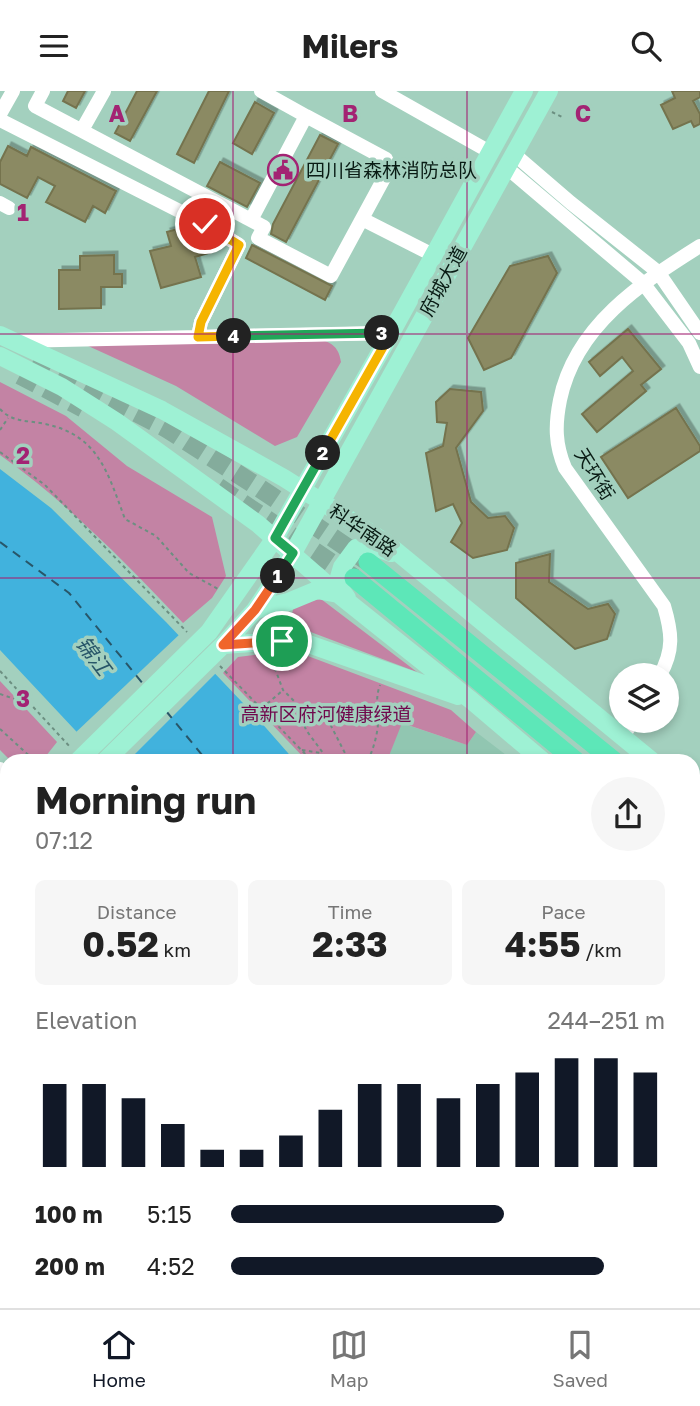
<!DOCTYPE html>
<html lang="en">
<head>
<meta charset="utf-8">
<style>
  :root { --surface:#fff; --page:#f6f6f6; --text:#222; --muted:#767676; --line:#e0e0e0; --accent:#111827 }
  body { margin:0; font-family:"Golos Text","Noto Sans SC",sans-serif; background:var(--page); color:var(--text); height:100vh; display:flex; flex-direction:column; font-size:26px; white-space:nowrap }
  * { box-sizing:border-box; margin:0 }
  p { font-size:23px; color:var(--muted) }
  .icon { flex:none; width:38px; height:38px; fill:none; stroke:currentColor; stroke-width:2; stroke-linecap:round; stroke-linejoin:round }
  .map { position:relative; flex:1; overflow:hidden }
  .drawer { position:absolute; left:0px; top:663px; width:700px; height:555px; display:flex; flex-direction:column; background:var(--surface); border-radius:21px 21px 0 0; box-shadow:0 4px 10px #0003 }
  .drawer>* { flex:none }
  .buttons { position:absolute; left:609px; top:572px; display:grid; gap:14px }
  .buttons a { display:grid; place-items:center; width:70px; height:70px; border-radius:50%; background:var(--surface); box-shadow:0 4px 10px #0003; font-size:35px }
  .pin { position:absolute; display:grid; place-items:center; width:60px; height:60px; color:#fff; margin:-30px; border:4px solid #fff; border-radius:50%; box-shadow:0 2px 7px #0007 }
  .km { position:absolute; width:35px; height:35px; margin:-18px; border-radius:50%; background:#222; color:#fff; font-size:19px; line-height:35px; text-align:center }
  .round { display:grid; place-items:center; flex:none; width:74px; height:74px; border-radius:37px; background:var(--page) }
  .overview { display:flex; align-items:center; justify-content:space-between; height:119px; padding:0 35px }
  h1 { font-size:38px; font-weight:700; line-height:52px }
  .figures { display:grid; grid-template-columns:repeat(3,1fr); gap:10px; height:119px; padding:7px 35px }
  .figures div { display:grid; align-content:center; border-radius:10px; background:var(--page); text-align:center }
  .figures b { font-size:35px; font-weight:700 }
  .figures small { font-size:19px; font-weight:400 }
  .figures p { font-size:19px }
  .chart { height:196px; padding:14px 35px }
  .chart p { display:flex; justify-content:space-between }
  .chart svg { width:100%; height:126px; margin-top:7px; stroke:var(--accent); stroke-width:6 }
  ul { padding:0 35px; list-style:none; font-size:23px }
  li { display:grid; grid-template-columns:112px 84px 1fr; align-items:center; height:52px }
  li i { height:18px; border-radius:9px; background:var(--accent) }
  header { display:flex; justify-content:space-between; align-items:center; height:91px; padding:0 35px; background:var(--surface); font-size:32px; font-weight:700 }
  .dock { display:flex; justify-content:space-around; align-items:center; height:98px; border-top:2px solid var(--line); background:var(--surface); font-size:19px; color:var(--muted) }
  .dock a { display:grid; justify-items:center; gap:4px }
  .dock .active { color:var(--accent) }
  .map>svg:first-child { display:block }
  .built { fill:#91c6b1 }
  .green { fill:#c383a4 }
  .water { fill:#41b2dd }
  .pier { fill:#a3d0be }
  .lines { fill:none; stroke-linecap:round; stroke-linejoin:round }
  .ferry { stroke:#285669; stroke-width:2; stroke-dasharray:9 7; stroke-linecap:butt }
  .building { fill:#8b8a64; stroke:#74734e; stroke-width:2; filter:url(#shadow) }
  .highway-tunnel { stroke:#84ac9c; stroke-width:19; stroke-dasharray:19 10; stroke-linecap:butt }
  .path { stroke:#6c8f81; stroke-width:2; stroke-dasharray:3.5 3.5; stroke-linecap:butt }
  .minor { stroke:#fff; stroke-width:14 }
  .major { stroke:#9ef1d4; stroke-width:18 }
  .highway { stroke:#5de7b8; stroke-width:19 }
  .split-1-casing { stroke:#fff; stroke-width:14 }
  .split-2-casing { stroke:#fff; stroke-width:14 }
  .split-3-casing { stroke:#fff; stroke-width:14 }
  .split-4-casing { stroke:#fff; stroke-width:14 }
  .split-5-casing { stroke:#fff; stroke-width:14 }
  .split-1 { stroke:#f0652b; stroke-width:9 }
  .split-2 { stroke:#22a559; stroke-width:9 }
  .split-3 { stroke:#f5b400; stroke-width:9 }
  .split-4 { stroke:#22a559; stroke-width:9 }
  .split-5 { stroke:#f5b400; stroke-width:9 }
  .grid { fill:none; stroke:#a32373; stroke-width:2; stroke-opacity:0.55 }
  .labels { text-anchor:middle; stroke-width:7; stroke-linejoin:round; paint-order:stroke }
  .poi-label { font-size:19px; fill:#091b14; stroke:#a3d0be; text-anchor:start }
  .street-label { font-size:19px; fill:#091b14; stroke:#a3d0be }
  .park-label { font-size:19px; fill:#70074c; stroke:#a3d0be }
  .water-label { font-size:21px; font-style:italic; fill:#285669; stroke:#a3d0be }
  .grid-label { font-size:23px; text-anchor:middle; font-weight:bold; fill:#a32373; stroke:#a3d0be; stroke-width:7; stroke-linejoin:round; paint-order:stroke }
</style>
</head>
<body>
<header><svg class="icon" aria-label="menu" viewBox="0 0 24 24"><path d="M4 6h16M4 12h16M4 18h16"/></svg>Milers<svg class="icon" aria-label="search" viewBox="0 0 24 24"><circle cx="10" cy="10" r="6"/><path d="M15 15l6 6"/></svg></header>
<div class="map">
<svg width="700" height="1217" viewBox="0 0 700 1217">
  <defs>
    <filter id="shadow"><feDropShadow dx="3.5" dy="-3.5" stdDeviation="0" flood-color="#0004"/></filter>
  </defs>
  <rect width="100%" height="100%" fill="#a3d0be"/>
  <path class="built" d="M401,632L467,654L476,641L514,670H387Z
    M7,795V1211H34L33,1217H0V802Z
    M473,1211H574L585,1217H469Z"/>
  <path class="green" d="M319,248C333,252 339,257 341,271L297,346L275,355L176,295L86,254Z
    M0,291L66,325L127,375L212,426L226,485L212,507L183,532C126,472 68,412 0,364Z
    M321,508L417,581L300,537L301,533L291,529L294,513Z
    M292,559L451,619L476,641L467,654L402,632L387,670H307L223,582L238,566Z
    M0,590L57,651L42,670H11L0,659Z
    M58,1211H127L128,1217H58Z
    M280,1211H473L469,1217H280Z
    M574,1211H637L648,1217H585Z"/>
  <path class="water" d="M0,378L51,417L166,531L259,629L295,670H104L0,559Z
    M127,1211H271L272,1217H128Z"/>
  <path class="pier" d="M181,542L218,580L128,670H99L74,643Z"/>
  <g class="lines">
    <path class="ferry" d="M0,451L69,502L144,594
      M166,620L207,670
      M207,1217L208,1211"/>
  </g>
  <path class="building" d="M68,0H85L76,17L63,10Z
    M137,0H157L130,50L115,42Z
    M209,0H229L194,72L177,63Z
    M672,0H700V6L693,10L700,23V33L694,36L691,30L673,38L661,14L675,7Z
    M255,11L274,22L252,63L233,52Z
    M320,44L338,53L286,151L271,143L273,133Z
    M8,55L27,65L31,56L116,100L105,122L93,115L85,131L46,111L55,95L38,86L27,107L0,93V71Z
    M220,71L260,92L247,116L207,95Z
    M188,135L203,143L205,150L212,149L215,160L195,166L201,186L161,197L150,160L171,155L167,141Z
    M252,154L332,195L325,209L246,167Z
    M114,164V183H122V196H101V217L59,218V179H80V165Z
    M548,165L557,182L511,267L484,279L468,247L510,175Z
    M628,238L661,278L641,294L646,300L597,341L582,323L633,280L622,266L600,285L589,271Z
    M450,298L481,301L483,320L456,357L471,411L488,427L505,425L514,437L507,459L473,467L451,451L462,432L453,413L436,420L426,362L443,355L447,332L437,331L436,311Z
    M676,317L700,355V360L628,407L601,366Z
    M550,463L549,491L588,518L608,513L615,523L607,548L575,558L516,507V472Z"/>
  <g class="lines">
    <path class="highway-tunnel" d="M34,268L166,337L258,396L367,470
      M20,284L83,317
      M218,396L354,487"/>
    <path class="path" d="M552,21L564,27
      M0,318C13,332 28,329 45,333C99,344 108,383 125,428L156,445L189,482L220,499
      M0,339L8,327
      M0,361L45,394L187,541
      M268,565L274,575L283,599L298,614L327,627L349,670
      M220,575L312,670
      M0,580L71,657
      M0,603L29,613
      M298,615L306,639L329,670
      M262,617L282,600
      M0,638L35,670
      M302,659L321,662
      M368,670C373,658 377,646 378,633C378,619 375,607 380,594
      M88,1217L89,1211
      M285,1217L286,1211
      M303,1217L304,1211
      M615,1217L617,1211"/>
    <path class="minor" d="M43,0L35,15L264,136L258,147L331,185L389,78L386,68L306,25L251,129
      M261,0L306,25
      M382,0L490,61
      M0,23L13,0
      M0,29L205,133L239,154L201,231L198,246
      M82,39L104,0
      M514,63L571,112L658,181L700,242
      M506,76L643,192L689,252L700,276
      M0,112L9,117
      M362,128L433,164
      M15,250L391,242
      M660,584C674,559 672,542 664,515L565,377C555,353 555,334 560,309C575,235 641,192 700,155
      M622,647L633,630
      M0,678L7,685
      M693,1062L700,1049
      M673,1211L684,1217
      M49,1217V1211"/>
    <path class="major" d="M0,244L162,319L284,387L385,451L652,670
      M0,265L62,296L117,331L258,433L338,503L472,610L543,670
      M347,507L337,493L342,476L356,457L372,455L391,462
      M255,519L288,511L317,499L338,503
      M223,554L297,549L458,605
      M78,670L209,541L275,447L391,242L524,0
      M105,670L223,554L255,519L293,462L549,0
      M693,702L700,708
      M0,747L7,740
      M0,773L7,766
      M693,794L700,799"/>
    <path class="highway" d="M368,471L614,670
      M354,487L576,670
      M693,734L700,739
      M693,768L700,774"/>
  </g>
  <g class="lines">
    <g class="split-1-casing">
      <path id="split-1" d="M278,485L255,519L223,554L282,550"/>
    </g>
    <g class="split-2-casing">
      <path id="split-2" d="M278,485L293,462L275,447L323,362"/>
    </g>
    <g class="split-3-casing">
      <path id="split-3" d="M323,362L391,242H382"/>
    </g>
    <g class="split-4-casing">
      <path id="split-4" d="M234,245L382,242"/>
    </g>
    <g class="split-5-casing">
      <path id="split-5" d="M205,133L239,154L201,231L198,246L234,245"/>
    </g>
    <use href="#split-1" class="split-1"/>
    <use href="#split-2" class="split-2"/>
    <use href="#split-3" class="split-3"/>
    <use href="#split-4" class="split-4"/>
    <use href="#split-5" class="split-5"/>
  </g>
  <path class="grid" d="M233,0V670M467,0V670M0,243H700M0,487H700M0,730H7M693,730H700M0,974H7M693,974H700M233,1211V1217M467,1211V1217"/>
  <defs>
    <g id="civic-ring" transform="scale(1.575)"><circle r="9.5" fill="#a3d0be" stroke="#a32373" stroke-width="1.5"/><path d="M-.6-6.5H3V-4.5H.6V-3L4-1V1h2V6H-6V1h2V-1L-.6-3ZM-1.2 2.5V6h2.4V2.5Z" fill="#a32373"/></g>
  </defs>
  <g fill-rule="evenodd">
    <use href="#civic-ring" x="283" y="79"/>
  </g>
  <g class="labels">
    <g class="poi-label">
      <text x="306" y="86">四川省森林消防总队</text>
    </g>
    <g class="street-label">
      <text transform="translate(443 190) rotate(-61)" y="7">府城大道</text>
      <text transform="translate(595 383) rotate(58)" y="7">天环街</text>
      <text transform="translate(363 439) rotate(34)" y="7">科华南路</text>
    </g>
    <g class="park-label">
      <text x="326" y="630">高新区府河健康绿道</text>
    </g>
    <g class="water-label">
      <text transform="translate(93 565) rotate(53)" y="7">锦江</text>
    </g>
  </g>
  <g class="grid-label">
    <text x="117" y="31">A</text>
    <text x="350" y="31">B</text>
    <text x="583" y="31">C</text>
    <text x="23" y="130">1</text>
    <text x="23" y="373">2</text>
    <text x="23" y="616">3</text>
  </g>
</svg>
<div class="buttons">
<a><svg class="icon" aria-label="layers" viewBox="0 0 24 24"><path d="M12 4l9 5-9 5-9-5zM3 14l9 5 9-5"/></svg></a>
</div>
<div class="pin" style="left:282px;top:550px;background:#1e9e55"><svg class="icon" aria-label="arrive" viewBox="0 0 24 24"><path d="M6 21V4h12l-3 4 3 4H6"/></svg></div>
<div class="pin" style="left:205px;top:133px;background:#d93025"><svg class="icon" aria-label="check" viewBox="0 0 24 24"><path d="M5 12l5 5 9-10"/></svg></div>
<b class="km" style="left:278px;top:485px">1</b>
<b class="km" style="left:323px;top:362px">2</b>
<b class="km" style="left:382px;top:242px">3</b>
<b class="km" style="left:234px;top:245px">4</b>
<section class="drawer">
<div class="overview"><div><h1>Morning run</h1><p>07:12</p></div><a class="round"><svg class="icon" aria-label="share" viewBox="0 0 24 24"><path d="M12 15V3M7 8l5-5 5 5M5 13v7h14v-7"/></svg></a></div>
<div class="figures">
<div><p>Distance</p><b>0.52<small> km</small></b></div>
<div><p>Time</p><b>2:33</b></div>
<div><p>Pace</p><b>4:55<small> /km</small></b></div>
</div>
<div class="chart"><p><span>Elevation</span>244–251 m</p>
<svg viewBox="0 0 160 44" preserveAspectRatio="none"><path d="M5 44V15M15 44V15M25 44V20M35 44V29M45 44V38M55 44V38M65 44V33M75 44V24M85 44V15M95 44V15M105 44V20M115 44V15M125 44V11M135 44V6M145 44V6M155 44V11"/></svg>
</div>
<ul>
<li><b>100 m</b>5:15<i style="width:63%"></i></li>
<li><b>200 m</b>4:52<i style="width:86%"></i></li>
</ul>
</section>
</div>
<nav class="dock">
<a class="active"><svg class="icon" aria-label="home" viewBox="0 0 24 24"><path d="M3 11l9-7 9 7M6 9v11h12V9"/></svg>Home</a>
<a><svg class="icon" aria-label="map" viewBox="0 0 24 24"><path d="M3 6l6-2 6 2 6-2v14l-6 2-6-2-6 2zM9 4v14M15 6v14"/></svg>Map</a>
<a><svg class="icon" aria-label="saved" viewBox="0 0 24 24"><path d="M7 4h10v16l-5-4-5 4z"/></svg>Saved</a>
</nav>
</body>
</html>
